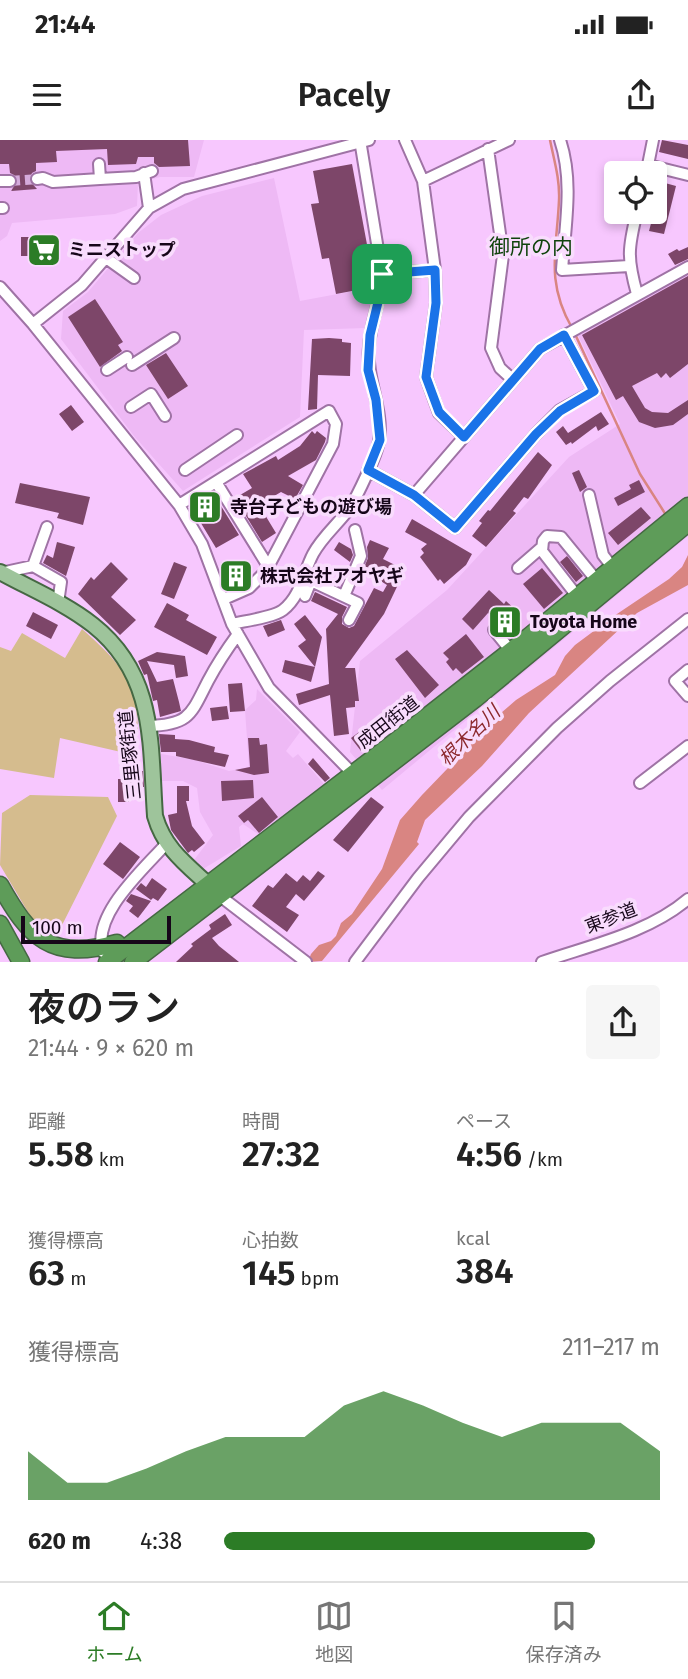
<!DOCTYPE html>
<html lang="ja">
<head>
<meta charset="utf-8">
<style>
  :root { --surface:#fff; --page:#f6f6f6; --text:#222; --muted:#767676; --line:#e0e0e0; --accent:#2c7c26 }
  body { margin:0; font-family:"Fira Sans","Noto Sans JP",sans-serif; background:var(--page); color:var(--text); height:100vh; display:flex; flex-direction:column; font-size:26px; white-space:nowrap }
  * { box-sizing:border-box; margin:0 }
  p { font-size:23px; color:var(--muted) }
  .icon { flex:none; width:38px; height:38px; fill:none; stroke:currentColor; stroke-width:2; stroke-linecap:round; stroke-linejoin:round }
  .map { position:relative; height:822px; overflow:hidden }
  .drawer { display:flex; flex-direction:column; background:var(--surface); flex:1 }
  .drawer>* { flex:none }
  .fabs { position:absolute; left:604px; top:21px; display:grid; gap:14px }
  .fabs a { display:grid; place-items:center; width:63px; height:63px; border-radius:7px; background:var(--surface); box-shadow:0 4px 10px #0003; font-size:35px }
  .scale { position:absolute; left:21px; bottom:18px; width:150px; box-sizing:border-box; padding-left:7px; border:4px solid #160619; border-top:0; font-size:19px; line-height:24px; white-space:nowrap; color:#160619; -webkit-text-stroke:5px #f9dcfd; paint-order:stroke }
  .pin { position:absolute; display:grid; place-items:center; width:60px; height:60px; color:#fff; margin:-30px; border-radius:14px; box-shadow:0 4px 10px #0006 }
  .round { display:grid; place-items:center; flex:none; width:74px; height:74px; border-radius:7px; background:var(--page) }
  .head { display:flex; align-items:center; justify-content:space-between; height:119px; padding:0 28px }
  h1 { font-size:38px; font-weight:600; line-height:52px }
  .metrics { display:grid; grid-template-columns:repeat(3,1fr); gap:10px; height:119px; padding:7px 28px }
  .metrics div { display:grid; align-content:center }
  .metrics b { font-size:35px; font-weight:600 }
  .metrics small { font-size:19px; font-weight:400 }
  .metrics p { font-size:19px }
  .chart { height:196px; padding:14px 28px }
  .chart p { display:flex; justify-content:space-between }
  .chart svg { width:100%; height:126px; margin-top:7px; fill:var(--accent); opacity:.7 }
  ul { padding:0 28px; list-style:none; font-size:23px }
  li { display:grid; grid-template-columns:112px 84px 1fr; align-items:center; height:52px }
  li i { height:18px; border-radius:9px; background:var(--accent) }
  .status { display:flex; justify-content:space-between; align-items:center; height:49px; padding:0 35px; background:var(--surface); direction:ltr }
  .status svg { height:19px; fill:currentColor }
  header { display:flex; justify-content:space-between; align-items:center; height:91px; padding:0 28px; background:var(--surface); font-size:32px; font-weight:600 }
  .tabs { display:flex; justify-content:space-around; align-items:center; height:98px; border-top:2px solid var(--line); background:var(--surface); font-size:19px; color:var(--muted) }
  .tabs a { display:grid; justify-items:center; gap:4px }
  .tabs .on { color:var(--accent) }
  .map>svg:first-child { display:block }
  .built { fill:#eeb9f5 }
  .green { fill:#d5bc8e }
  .water { fill:#d98582 }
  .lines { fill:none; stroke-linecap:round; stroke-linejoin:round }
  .stream { stroke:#d98582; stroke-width:2.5 }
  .building { fill:#7d4669 }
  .minor-tunnel { stroke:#d5aadc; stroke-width:10; stroke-dasharray:10 5; stroke-linecap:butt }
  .minor-casing { stroke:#9f73a5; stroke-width:14 }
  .major-casing { stroke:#456843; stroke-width:18 }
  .highway-casing { stroke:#456843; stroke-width:19 }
  .minor { stroke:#fff; stroke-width:10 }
  .major { stroke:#9ec49b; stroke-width:14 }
  .highway { stroke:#5e9c59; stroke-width:16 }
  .route-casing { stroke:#fff; stroke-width:14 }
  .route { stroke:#1a73e8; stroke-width:9 }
  .labels { text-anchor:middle; stroke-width:7; stroke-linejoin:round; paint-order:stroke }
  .poi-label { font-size:18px; font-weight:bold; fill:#160619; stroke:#f9dcfd; text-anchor:start }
  .street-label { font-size:18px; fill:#160619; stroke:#f9dcfd }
  .water-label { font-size:19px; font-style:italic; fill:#8c292d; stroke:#f9dcfd }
  .quarter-label { font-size:21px; fill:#0f430b; stroke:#f9dcfd }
</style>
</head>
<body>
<div class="status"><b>21:44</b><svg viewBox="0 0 49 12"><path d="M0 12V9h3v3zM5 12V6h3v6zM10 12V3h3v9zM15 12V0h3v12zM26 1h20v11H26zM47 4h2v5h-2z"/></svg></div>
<header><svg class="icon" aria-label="menu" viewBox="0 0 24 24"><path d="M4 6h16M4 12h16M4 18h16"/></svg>Pacely<svg class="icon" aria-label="share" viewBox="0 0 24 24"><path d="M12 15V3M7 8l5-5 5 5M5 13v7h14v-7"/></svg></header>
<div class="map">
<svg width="688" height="822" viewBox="0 0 688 822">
  <rect width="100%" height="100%" fill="#f7c7fe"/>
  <path class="built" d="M0,0H204L194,37H160L138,43L137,66L115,74L12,83L7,96L0,101Z
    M274,38L300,161L375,147L366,188L304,190L300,277L183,351L134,296L61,199L63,171L88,152L138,93L161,75L202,56Z
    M688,133V396L382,650L350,612L360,521L447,450L569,317L620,284L576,191Z
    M257,549L300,592L286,611L293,618L298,614L324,644L258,694L243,684L239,687L241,706L203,729L194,720L213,695L200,672L197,648L183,641H158L156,613L195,620L229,631L249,627L245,570L256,560Z"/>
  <path class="green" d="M82,489C119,522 138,541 138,593L121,612L60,598L54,638L0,629V507L11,511L22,493L65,518Z
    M30,655L108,657L117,676L54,801L38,789L0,725L2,673Z"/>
  <path class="water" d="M688,415V445L637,473L529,573L482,626L425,680L417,702L419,704L322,821L308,822L311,814L319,805L331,801L336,796L341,783L352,774L382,729L400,680L422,655L501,573L516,560L555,535L565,516L575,505L614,476L669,439L682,427Z"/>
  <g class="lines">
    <path class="stream" d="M550,0C554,20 560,39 559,60C557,109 545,141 572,188
      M575,194L640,334L666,375"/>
  </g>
  <path class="building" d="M0,0H188L190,26L159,27L154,23V17H138L136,24L108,25L107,9L56,11L57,22L36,23V31L32,33L29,40L37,49L11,51L18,40L14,35L10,33L9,24H0Z
    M662,0L688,5V19L659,12Z
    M352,24L374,142L373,147L336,154L329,118L322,119L311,64L319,63L313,31Z
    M654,40L676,46L664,94L649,91L654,72Z
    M21,97H48V116H21Z
    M688,107V119L675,125L668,114L677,109L679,111Z
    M688,136V224L670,238L666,233L661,238L657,233L632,246L645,268L652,272L668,273L688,260V274L673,285L655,288L639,282L623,256L616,260L582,195Z
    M95,159L123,202L118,205L122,211L100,227L68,177Z
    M329,198L342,199V202L351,203L350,236L318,235L317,269L308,270L312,199Z
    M166,213L188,246L168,259L146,225Z
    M71,265L84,282L72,291L59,274Z
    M601,272L609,284L598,291L596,286L572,304L571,302L566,305L556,292L563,286L568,293Z
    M312,291L315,294L317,291L326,298L325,302L316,320L288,336L303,345L295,359L281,352L259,365L276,393L262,402L235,358L252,348L243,334L276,316L278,320L300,306Z
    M538,312L552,325L528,359L524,357L513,371L516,373L486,407L472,396L482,383L479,381L488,370L490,371Z
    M579,330L587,347L580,352L572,333Z
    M639,340L645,352L618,366L614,358L631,349L629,345Z
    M20,343L90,357L83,385L57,378L59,373L15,363Z
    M213,353L239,395L216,408L193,370L194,365Z
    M641,367L651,378L618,405L608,393Z
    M412,379L472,414L466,425L444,444L440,439L438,441L420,417L424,413L421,409L427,404L405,392Z
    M370,400L389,408L383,419L405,430L384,474L345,528H355L359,561H355V567L346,568L349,594L334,596L330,555L299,565L296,554L329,544L326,489L338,474L311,461L315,452L347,467L342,477V484L349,488L354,486L374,448L383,452L387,445L363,430L368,418L367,407Z
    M57,402L75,407L66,436L43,423L47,415L53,418Z
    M339,402L351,409L353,415L350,422L334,410Z
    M567,416L583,436L576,442L560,422Z
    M111,422L128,439L111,457L136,480L120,495L78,454L91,437L94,440Z
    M174,422L187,427L174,459L161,454Z
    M542,428L563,453L544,469L523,444Z
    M489,450L504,464L506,461L520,474L506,490L488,473L473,490L462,479Z
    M167,463L189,475L186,480L217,497L207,515L154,487Z
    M33,472L58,485L51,499L26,486Z
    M305,475L322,497L315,527L298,506L306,500L294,484Z
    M281,480L285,490L268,497L263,486Z
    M466,494L484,517L462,534L456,528L453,531L446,522L449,519L443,513Z
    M407,510L439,545L425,558L395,519Z
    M157,512L185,516L188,536L176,538L174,525L147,521L157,542L173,539L179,562L181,571L160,577L157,560L153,561L147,534L144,535L138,521Z
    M285,520L315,527L311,542L282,532Z
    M242,543L245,571L230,572L228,544Z
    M227,566L229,579L212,581L210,568Z
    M389,570L398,581L361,611L351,598Z
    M159,594L175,595V599L189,600L215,607L214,612L229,615L225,627L176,616V612H161Z
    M248,598H259L260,605L267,604L269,633L254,635L235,630L250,627Z
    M128,608H138V631H143L144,647H135L134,654H129V662H118V639H128Z
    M313,618L330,638L325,642L308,624Z
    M253,640L254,658L222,661L221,641Z
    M177,646H189V661H186L192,686L205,703L194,712L192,710L188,713L171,690L168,675L177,673Z
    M262,657L278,677L259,693L248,680L244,683L238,676Z
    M371,657L384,667L348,712L333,700Z
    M120,702L140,717L123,739L103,724Z
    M318,731L325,736L304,761L296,754L286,767L299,775L287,792L252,766L268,745L273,748L286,733L297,742L303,735L310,741Z
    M152,738L167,749L158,761L153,758L151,760L136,749L141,743L146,747Z
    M131,754L151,761L138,778L129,771L133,766L126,761Z
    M225,774L232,785L212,798L219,806L239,822H176L193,806L191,804L211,789L209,785Z"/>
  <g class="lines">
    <path class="minor-tunnel" d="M10,41L37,39"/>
    <g class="minor-casing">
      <path id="minor" d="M560,0C574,41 565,87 562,130L629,126
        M653,0L648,25L688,35
        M488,9L503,115L491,208L500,228L512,239
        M99,24L100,39
        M144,33L149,68
        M37,39L43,38L53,42L100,39L136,37L152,31
        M0,41H10
        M423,41L509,0
        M0,68H3
        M637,72C628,108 627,118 637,154
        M106,118L134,138
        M382,134L435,130
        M0,147L33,184L179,365L202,404L232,484L269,548L357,638
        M33,184L82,145L149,68L183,49L369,0
        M132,225L174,198
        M107,230L127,217
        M131,267L151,254L165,276
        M464,297L540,209L688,127
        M185,330L237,295
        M368,330L414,355L464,297L439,273L426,237L436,163L435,130L423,41L405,0
        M216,342L268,426
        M414,355L455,388L536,294L560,270L594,251L564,195
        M589,355L603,415L613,428
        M179,365L329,271L336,284L333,304L266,431L249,448L224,459
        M33,426L47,387
        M518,428L541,408
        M1,433L33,426L61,442L58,463
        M305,456L311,441L358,463L349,480
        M344,456L361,416L355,390
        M577,456L542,411L543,401L547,396L561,397L597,441
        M232,484C245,481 274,477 283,470C301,456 303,433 313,414C322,397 337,385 349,369C357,357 377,315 379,301C384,269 366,239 369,207C370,182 382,159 382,134L360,0
        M494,490L511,511
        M688,530L675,541L688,556
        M148,586C190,585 191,574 208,541C217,524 227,509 238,494
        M640,643L688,606
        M220,756L306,822
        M103,812C91,775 144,729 166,704
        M355,822L418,738L469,677L557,588L610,541L688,479
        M542,822C591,805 648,793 688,759"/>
    </g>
    <g class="major-casing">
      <path id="major" d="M0,432C31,449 65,463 93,485C156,535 150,603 155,676C165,711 189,726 214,750"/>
    </g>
    <g class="highway-casing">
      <path id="highway" d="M0,745C29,797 51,822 117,803
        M0,784L21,822
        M107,822L393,603L522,502L688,366
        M133,822L475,559L688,383"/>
    </g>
    <use href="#minor" class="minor"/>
    <use href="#major" class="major"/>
    <use href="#highway" class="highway"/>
  </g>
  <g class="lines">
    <g class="route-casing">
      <path id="route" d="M435,130L436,163L426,237L439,272L464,297L540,209L564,195L594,251L560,271L536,294L455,388L414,355L368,330L380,300L376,260L368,230L370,195L382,146V134Z"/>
    </g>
    <use href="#route" class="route"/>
  </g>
  <defs>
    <g id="supermarket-square" transform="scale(1.75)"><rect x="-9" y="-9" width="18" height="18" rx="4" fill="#2c7c26" stroke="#f9dcfd"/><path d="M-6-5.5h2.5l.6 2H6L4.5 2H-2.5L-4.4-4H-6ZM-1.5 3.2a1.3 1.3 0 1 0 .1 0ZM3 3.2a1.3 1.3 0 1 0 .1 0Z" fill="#fff"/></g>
    <g id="building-square" transform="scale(1.75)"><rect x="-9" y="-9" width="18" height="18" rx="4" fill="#2c7c26" stroke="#f9dcfd"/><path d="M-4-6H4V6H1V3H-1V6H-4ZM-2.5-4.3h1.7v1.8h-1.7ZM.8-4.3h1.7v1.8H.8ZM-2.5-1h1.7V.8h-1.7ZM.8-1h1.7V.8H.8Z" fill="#fff"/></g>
  </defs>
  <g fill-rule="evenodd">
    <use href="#supermarket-square" x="44" y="110"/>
    <use href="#building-square" x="205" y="367"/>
    <use href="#building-square" x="236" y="436"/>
    <use href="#building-square" x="505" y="482"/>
  </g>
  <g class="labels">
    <g class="poi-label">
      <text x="68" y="116">ミニストップ</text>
      <text x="230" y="373">寺台子どもの遊び場</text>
      <text x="260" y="442">株式会社アオヤギ</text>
      <text x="530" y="488">Toyota Home</text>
    </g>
    <g class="street-label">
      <text transform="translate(388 582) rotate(-38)" y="6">成田街道</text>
      <text transform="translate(130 615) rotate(-96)" y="6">三里塚街道</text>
      <text transform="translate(611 778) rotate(-21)" y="6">東参道</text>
    </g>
    <g class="water-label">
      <text transform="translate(469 595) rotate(-44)" y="7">根木名川</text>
    </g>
    <g class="quarter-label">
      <text x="531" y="114">御所の内</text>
    </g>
  </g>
</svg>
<div class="fabs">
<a><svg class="icon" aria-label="locate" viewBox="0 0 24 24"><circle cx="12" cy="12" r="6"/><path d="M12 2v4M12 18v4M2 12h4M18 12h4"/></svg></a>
</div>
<div class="scale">100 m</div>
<div class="pin" style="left:382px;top:134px;background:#1e9e55"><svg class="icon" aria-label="arrive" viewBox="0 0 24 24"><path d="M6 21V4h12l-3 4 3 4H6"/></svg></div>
</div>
<section class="drawer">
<div class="head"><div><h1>夜のラン</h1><p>21:44 · 9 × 620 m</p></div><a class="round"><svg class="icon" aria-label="share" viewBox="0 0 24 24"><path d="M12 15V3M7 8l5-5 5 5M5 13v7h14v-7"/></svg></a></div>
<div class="metrics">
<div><p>距離</p><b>5.58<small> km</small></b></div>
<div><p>時間</p><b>27:32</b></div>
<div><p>ペース</p><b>4:56<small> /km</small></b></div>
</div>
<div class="metrics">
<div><p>獲得標高</p><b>63<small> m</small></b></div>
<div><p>心拍数</p><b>145<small> bpm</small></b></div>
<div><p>kcal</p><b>384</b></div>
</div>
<div class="chart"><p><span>獲得標高</span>211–217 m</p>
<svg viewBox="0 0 160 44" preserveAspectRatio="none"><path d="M0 44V27L10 38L20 38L30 33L40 27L50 22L60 22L70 22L80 11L90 6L100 11L110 17L120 22L130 17L140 17L150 17L160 27V44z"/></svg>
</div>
<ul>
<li><b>620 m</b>4:38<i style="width:85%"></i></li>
</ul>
</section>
<nav class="tabs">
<a class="on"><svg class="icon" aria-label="home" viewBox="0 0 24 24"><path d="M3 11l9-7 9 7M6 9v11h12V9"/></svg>ホーム</a>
<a><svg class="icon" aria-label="map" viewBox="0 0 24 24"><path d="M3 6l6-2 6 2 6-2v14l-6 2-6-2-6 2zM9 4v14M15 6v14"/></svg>地図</a>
<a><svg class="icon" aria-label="saved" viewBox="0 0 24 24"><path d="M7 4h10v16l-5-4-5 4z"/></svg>保存済み</a>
</nav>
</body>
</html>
